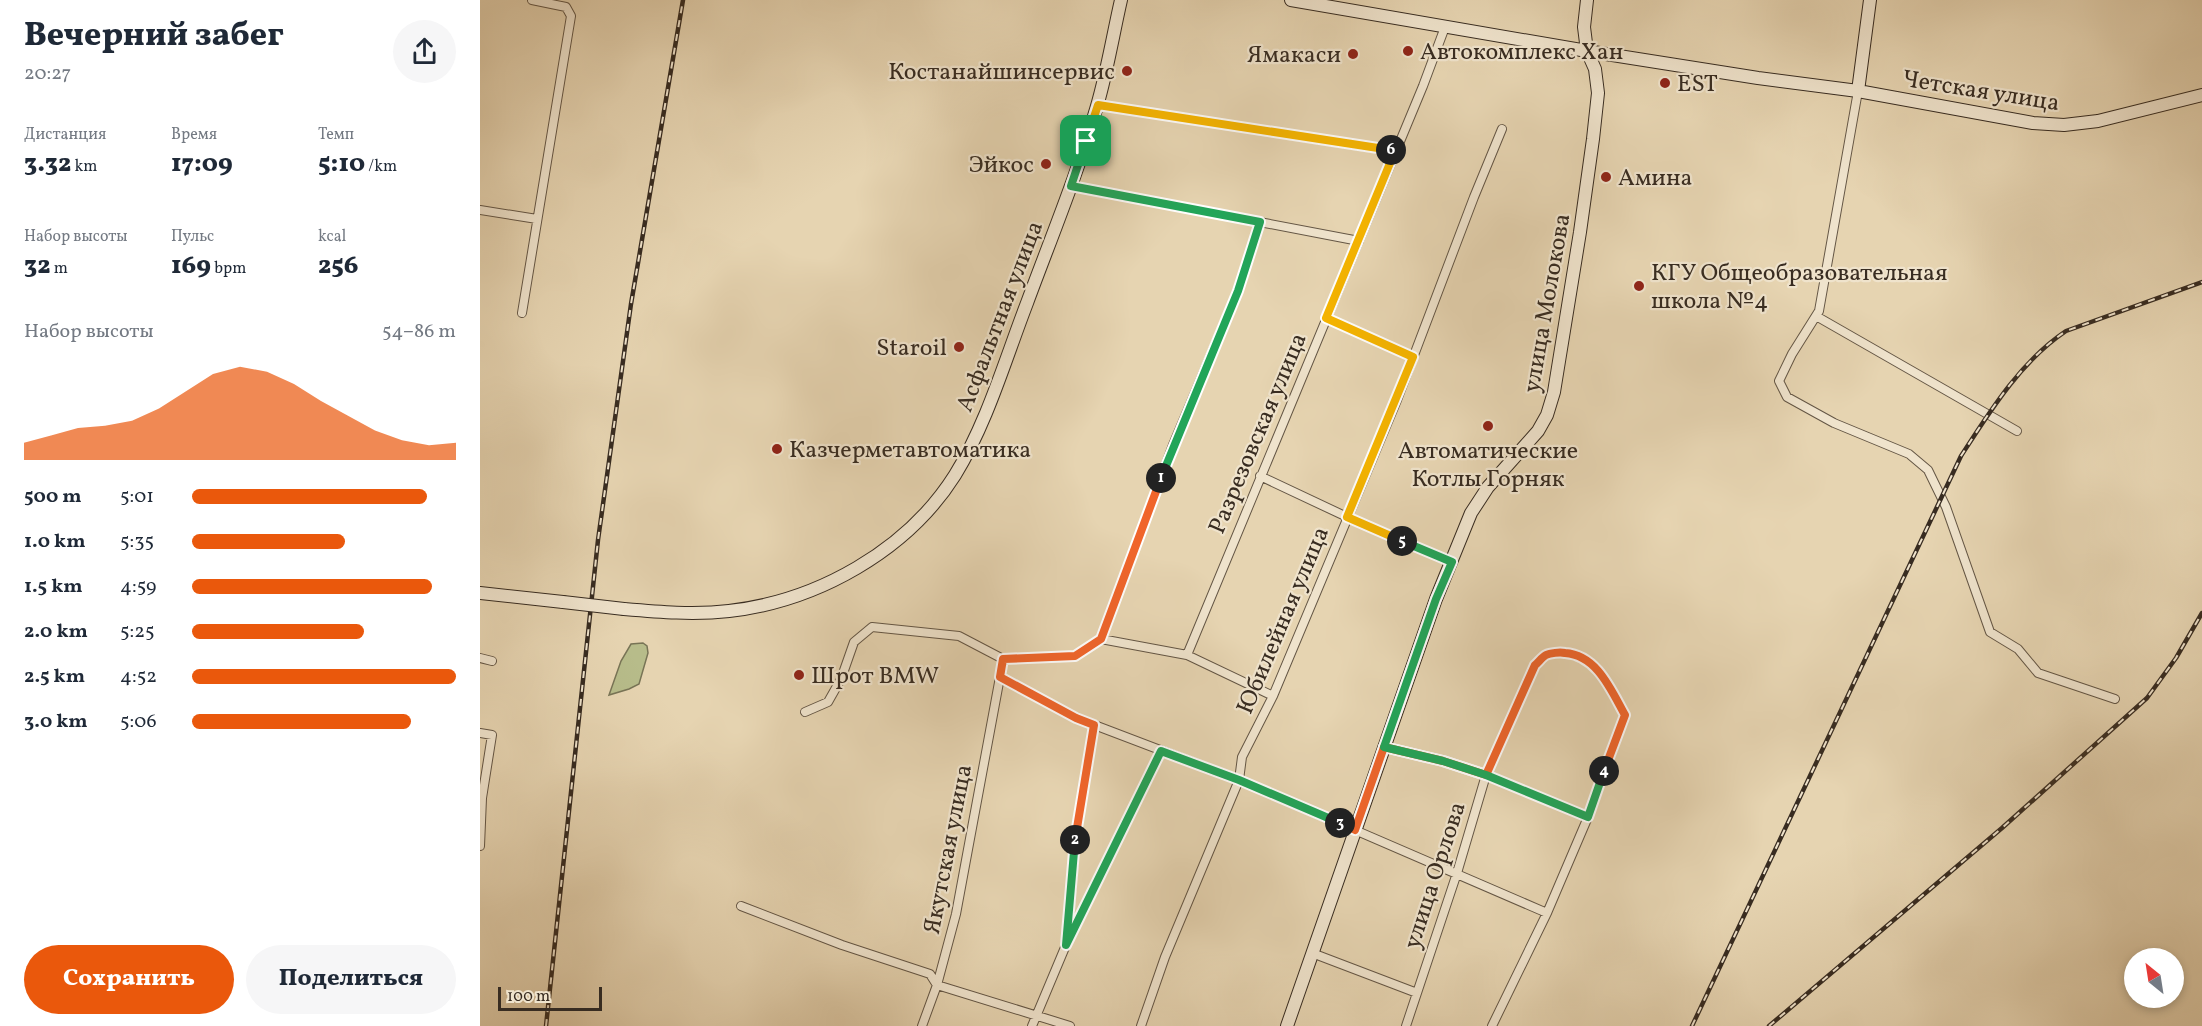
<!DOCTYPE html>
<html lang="ru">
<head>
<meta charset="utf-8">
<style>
  :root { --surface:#fff; --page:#f6f6f7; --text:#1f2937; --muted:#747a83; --accent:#ea580c }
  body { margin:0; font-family:Vollkorn,serif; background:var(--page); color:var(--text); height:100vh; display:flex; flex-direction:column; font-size:22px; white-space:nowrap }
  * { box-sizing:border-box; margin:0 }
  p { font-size:20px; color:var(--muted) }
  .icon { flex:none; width:33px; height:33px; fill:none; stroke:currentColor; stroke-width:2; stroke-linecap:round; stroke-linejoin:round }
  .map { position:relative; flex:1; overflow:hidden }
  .side { display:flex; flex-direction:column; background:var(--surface); width:480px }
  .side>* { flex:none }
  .needle { width:39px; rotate:330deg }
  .fabs { position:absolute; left:1644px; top:948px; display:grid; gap:12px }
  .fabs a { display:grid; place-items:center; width:60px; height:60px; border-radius:50%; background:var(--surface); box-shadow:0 3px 9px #0003; font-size:30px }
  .scale { position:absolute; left:18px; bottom:15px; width:104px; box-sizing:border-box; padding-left:6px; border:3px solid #382c21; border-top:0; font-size:16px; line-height:21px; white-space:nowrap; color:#382c21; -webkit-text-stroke:4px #efe3cc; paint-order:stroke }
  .pin { position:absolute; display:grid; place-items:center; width:51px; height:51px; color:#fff; margin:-26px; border-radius:12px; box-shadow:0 3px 9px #0006 }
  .km { position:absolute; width:30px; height:30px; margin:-15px; border-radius:50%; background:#222; color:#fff; font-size:16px; line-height:30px; text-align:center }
  .round { display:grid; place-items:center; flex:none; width:63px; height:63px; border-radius:32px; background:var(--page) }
  .overview { display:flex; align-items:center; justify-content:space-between; height:102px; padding:0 24px }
  h1 { font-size:33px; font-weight:800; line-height:45px }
  .figures { display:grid; grid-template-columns:repeat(3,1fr); gap:9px; height:102px; padding:6px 24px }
  .figures div { display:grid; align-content:center }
  .figures b { font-size:26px; font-weight:800 }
  .figures small { font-size:16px; font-weight:400 }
  .figures p { font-size:16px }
  .chart { height:168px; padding:12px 24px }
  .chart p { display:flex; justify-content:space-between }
  .chart svg { width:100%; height:108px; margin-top:6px; fill:var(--accent); opacity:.7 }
  .action { display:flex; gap:12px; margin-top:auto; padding:12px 24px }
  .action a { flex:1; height:69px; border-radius:36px; background:var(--accent); color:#fff; font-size:24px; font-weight:800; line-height:69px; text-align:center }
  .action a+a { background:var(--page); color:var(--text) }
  ul { padding:0 24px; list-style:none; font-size:20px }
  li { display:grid; grid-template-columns:96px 72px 1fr; align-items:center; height:45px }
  li i { height:15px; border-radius:8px; background:var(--accent) }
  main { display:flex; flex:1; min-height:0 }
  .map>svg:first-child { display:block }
  .green { fill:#b7bc8a; stroke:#787456; stroke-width:1.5 }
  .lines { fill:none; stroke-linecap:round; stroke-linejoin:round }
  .street-casing { stroke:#645645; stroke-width:10 }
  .secondary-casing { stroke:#382c21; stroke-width:14 }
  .street { stroke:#efe3cc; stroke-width:8 }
  .secondary { stroke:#efe3cc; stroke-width:12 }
  .rail-casing { stroke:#382c21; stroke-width:4.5 }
  .rail { stroke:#efe3cc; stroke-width:2; stroke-dasharray:7; stroke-linecap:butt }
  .secondary-bridge-casing { stroke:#382c21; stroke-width:14; stroke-linecap:butt }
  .secondary-bridge { stroke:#efe3cc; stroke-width:12 }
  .split-1-casing { stroke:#fff; stroke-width:12 }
  .split-2-casing { stroke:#fff; stroke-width:12 }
  .split-3-casing { stroke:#fff; stroke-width:12 }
  .split-4-casing { stroke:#fff; stroke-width:12 }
  .split-5-casing { stroke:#fff; stroke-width:12 }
  .split-6-casing { stroke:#fff; stroke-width:12 }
  .split-7-casing { stroke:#fff; stroke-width:12 }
  .split-1 { stroke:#22a559; stroke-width:8 }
  .split-2 { stroke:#f0652b; stroke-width:8 }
  .split-3 { stroke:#22a559; stroke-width:8 }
  .split-4 { stroke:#f0652b; stroke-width:8 }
  .split-5 { stroke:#22a559; stroke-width:8 }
  .split-6 { stroke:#f5b400; stroke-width:8 }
  .split-7 { stroke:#f5b400; stroke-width:8 }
  .poi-dot { fill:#8f2418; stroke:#efe3cc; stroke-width:2 }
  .labels { text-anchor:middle; stroke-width:4.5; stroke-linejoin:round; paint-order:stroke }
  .poi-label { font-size:24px; fill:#382c21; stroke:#efe3cc; text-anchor:start }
  .street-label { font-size:24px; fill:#382c21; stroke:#efe3cc }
</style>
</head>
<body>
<main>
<section class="side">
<div class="overview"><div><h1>Вечерний забег</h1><p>20:27</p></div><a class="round"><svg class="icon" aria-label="share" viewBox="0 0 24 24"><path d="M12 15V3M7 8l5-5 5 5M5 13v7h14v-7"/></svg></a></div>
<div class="figures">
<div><p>Дистанция</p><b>3.32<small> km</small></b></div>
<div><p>Время</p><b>17:09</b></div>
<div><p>Темп</p><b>5:10<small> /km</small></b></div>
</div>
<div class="figures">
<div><p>Набор высоты</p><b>32<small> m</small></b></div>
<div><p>Пульс</p><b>169<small> bpm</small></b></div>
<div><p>kcal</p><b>256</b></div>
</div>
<div class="chart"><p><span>Набор высоты</span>54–86 m</p>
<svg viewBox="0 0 160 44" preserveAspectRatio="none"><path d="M0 44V37L10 34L20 31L30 30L40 28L50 23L60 16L70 9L80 6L90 8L100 13L110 20L120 26L130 32L140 36L150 38L160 37V44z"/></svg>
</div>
<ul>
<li><b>500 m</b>5:01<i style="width:89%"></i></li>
<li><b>1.0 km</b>5:35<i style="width:58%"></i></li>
<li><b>1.5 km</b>4:59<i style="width:91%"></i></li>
<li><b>2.0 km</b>5:25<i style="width:65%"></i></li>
<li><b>2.5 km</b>4:52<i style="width:100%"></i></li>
<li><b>3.0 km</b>5:06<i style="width:83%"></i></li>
</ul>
<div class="action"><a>Сохранить</a><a>Поделиться</a></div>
</section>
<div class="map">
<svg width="1722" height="1026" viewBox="0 0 1722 1026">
  <rect width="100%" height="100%" fill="#e6d4b1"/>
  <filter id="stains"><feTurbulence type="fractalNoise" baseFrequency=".00333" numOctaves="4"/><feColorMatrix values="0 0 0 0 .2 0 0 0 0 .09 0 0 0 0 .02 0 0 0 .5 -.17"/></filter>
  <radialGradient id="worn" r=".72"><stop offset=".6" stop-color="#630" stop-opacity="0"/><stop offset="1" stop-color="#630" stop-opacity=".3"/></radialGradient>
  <path class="green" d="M163,643L167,646L168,653L159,684L149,689L129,695L141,661L151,644Z"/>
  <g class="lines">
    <g class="street-casing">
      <path id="street" d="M1378,91L1339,311L1312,354L1299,381L1307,397L1354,423L1429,454L1448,470L1466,507L1510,632L1538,649L1558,673L1635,699
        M618,105L915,151
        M591,186L879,241
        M0,210L57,219
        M42,313L91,16L86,7L52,0
        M1336,316L1537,431
        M846,318L933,357
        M780,476L867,517L972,562
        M621,639L707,655L793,696
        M707,655L943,86L965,27
        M0,658L12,661
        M523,659L520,677L596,718L759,780L1067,913
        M325,712L348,702L361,679L374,642L392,627L479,636L523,659L595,656L621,639L693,445L758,291L780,222
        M0,733L12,735L2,798L0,846
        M904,747L963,761L1006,775L1108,817
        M261,906L362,945L450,974L457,985L590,1026
        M587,939L596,832L614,725
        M832,953L937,993
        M442,1026L457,985L476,914L520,677
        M552,1026L586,945L681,751
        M661,1026L685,957L759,780L762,757L793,696L917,400L994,197L1022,129
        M926,1026L977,873L1006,775L1055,665C1058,663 1062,657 1066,655C1070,653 1080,652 1085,653C1117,656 1131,690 1145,715L1108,817L1067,913L1012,1026"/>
    </g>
    <g class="secondary-casing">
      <path id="secondary" d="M811,0L1107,51L1278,78L1378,91L1553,123L1584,125L1618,121L1722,95
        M1378,91L1390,0
        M0,593L83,602
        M144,609C179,612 214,615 249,611C337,601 427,551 475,475C507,423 525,360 547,303C571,238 598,173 617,106C627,72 633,35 641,0
        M807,1026L956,599L991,513L1008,487L1058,431L1067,415L1074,392L1100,232L1113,139L1118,93L1115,69L1107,51L1104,27L1107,0"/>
    </g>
    <use href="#street" class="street"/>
    <use href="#secondary" class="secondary"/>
    <g class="rail-casing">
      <path id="rail" d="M66,1026L118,540L151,304L203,0
        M1212,1026L1481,456C1510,411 1541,361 1586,331L1722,282
        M1289,1026L1522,828L1667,698L1696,658L1722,613"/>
    </g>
    <use href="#rail" class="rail"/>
    <g class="secondary-bridge-casing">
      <path id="secondary-bridge" d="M83,602L144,609"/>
    </g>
    <use href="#secondary-bridge" class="secondary-bridge"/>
  </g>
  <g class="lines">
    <g class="split-1-casing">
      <path id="split-1" d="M606,141L591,186L780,222L758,291L681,478"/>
    </g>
    <g class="split-2-casing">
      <path id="split-2" d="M595,840L614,725L596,718L520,677L523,659L595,656L621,639L681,478"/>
    </g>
    <g class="split-3-casing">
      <path id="split-3" d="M595,840L586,945L681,751L759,780L860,823"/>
    </g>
    <g class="split-4-casing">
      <path id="split-4" d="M860,823L875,830L904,747L963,761L1006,775L1055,665C1058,663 1062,657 1066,655C1070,653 1080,652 1085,653C1117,655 1131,690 1145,715L1124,771"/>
    </g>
    <g class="split-5-casing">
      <path id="split-5" d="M922,541L972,562L956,599L904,747L963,761L1006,775L1108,817L1124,771"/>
    </g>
    <g class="split-6-casing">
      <path id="split-6" d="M911,150L915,151L846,318L933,357L867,517L922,541"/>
    </g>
    <g class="split-7-casing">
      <path id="split-7" d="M606,141L618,105L911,150"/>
    </g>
    <use href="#split-1" class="split-1"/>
    <use href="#split-2" class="split-2"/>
    <use href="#split-3" class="split-3"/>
    <use href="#split-4" class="split-4"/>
    <use href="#split-5" class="split-5"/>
    <use href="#split-6" class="split-6"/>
    <use href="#split-7" class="split-7"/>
  </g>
  <g class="poi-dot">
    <circle cx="928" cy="51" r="6"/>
    <circle cx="873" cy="54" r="6"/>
    <circle cx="647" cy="71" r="6"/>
    <circle cx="1185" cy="83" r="6"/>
    <circle cx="566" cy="164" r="6"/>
    <circle cx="1126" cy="177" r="6"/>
    <circle cx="1159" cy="286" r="6"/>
    <circle cx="479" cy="347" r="6"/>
    <circle cx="1008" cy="426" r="6"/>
    <circle cx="297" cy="449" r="6"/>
    <circle cx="319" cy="675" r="6"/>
  </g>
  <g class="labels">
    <g class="poi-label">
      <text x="940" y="59">Автокомплекс Хан</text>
      <text x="861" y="62" text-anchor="end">Ямакаси</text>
      <text x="635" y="79" text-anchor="end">Костанайшинсервис</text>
      <text x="1197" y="91">EST</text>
      <text x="554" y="172" text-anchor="end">Эйкос</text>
      <text x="1138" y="185">Амина</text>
      <text x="1171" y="280">КГУ Общеобразовательная<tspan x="1171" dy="28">школа №4</tspan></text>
      <text x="467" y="355" text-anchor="end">Staroil</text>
      <text x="309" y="457">Казчерметавтоматика</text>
      <text x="1008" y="458" text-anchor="middle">Автоматические<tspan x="1008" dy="28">Котлы Горняк</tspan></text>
      <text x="331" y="683">Шрот BMW</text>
    </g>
    <g class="street-label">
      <text transform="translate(1501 90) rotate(9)" y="8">Четская улица</text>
      <text transform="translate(1066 303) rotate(-80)" y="8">улица Молокова</text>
      <text transform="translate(519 316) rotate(-69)" y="8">Асфальтная улица</text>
      <text transform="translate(777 433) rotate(-67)" y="8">Разрезовская улица</text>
      <text transform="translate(802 620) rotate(-67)" y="8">Юбилейная улица</text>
      <text transform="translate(467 849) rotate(-79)" y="8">Якутская улица</text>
      <text transform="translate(954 875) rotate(-72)" y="8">улица Орлова</text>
    </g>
  </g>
  <rect width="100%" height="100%" filter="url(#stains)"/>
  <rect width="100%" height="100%" fill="url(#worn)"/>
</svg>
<div class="fabs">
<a><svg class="needle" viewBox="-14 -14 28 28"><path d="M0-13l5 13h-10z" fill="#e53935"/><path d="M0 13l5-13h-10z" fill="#747a83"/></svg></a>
</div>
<div class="scale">100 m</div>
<div class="pin" style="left:606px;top:141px;background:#1e9e55"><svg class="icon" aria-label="arrive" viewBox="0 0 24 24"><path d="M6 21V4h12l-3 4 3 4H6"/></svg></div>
<b class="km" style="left:681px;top:478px">1</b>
<b class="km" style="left:595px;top:840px">2</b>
<b class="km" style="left:860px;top:823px">3</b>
<b class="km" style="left:1124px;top:771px">4</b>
<b class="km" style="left:922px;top:541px">5</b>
<b class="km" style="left:911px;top:150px">6</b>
</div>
</main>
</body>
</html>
